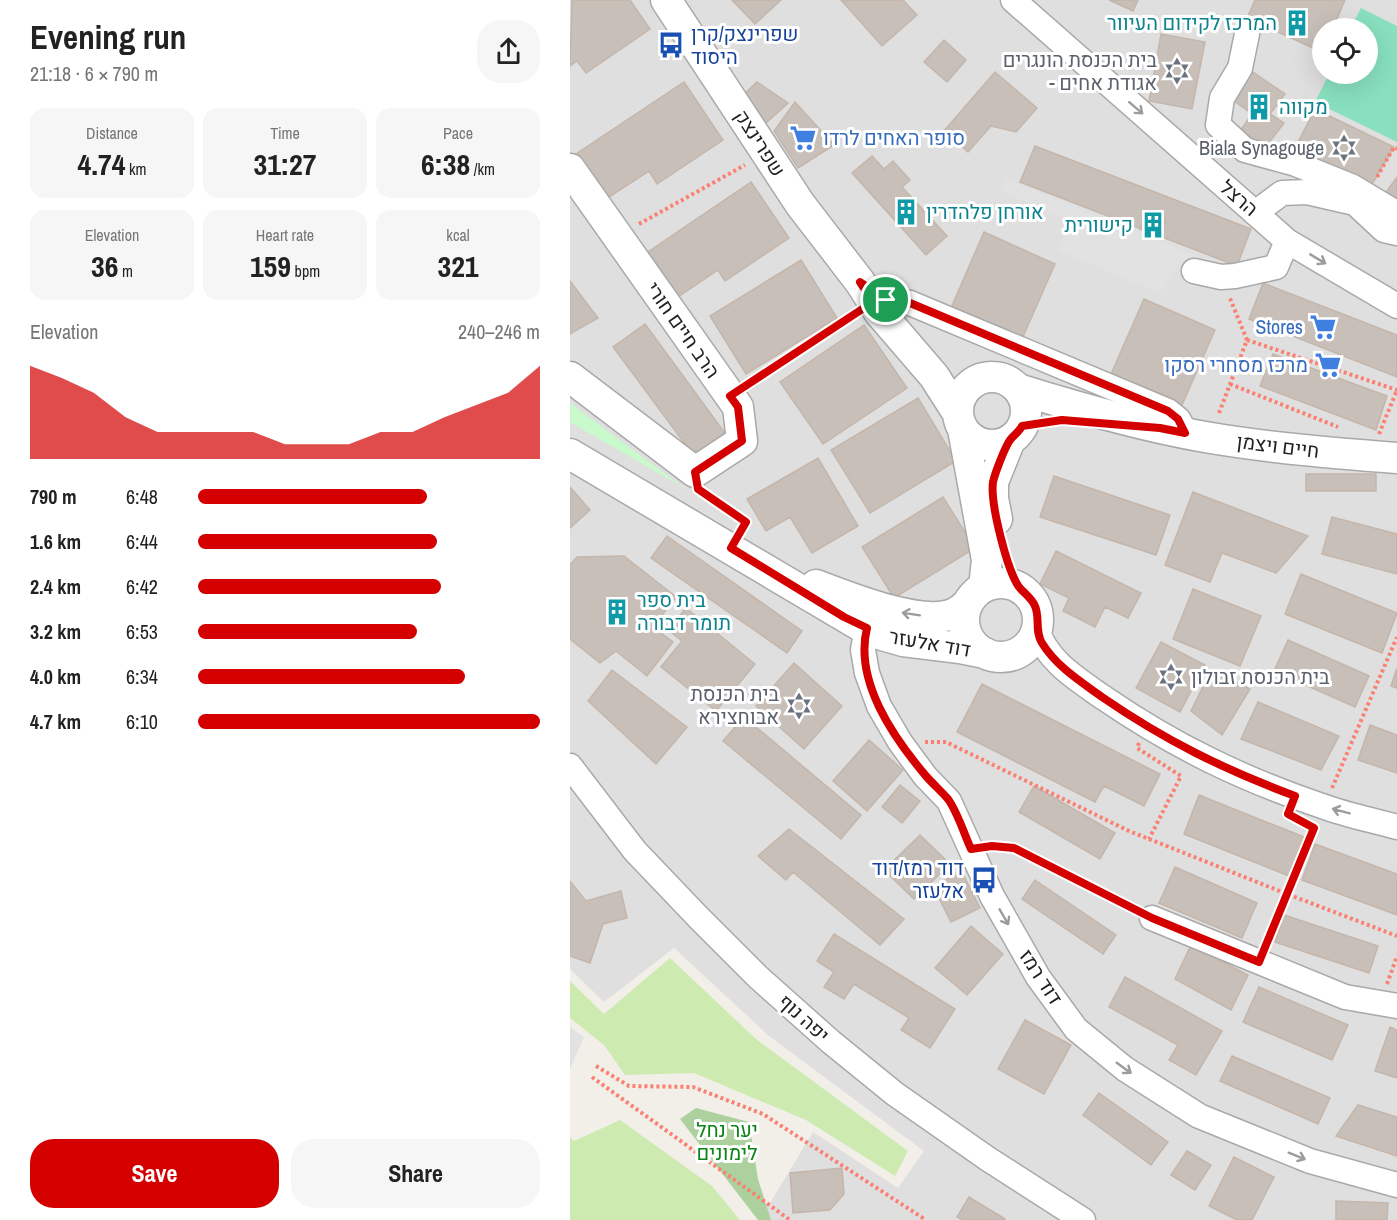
<!DOCTYPE html>
<html lang="en">
<head>
<meta charset="utf-8">
<style>
  :root { --surface:#fff; --page:#f6f6f6; --text:#222; --muted:#767676; --accent:#d40000 }
  body { margin:0; font-family:"Archivo Narrow",Heebo,sans-serif; background:var(--page); color:var(--text); height:100vh; display:flex; flex-direction:column; font-size:22px; white-space:nowrap }
  * { box-sizing:border-box; margin:0 }
  p { font-size:20px; color:var(--muted) }
  .icon { flex:none; width:33px; height:33px; fill:none; stroke:currentColor; stroke-width:2; stroke-linecap:round; stroke-linejoin:round }
  .map { position:relative; flex:1; overflow:hidden }
  .sheet { display:flex; flex-direction:column; background:var(--surface); width:570px }
  .sheet>* { flex:none }
  .buttons { position:absolute; left:742px; top:18px; display:grid; gap:12px }
  .buttons a { display:grid; place-items:center; width:66px; height:66px; border-radius:50%; background:var(--surface); box-shadow:0 6px 24px #0002; font-size:30px }
  .pin { position:absolute; display:grid; place-items:center; width:51px; height:51px; color:#fff; margin:-26px; border:3px solid #fff; border-radius:50%; box-shadow:0 2px 6px #0007 }
  .round { display:grid; place-items:center; flex:none; width:63px; height:63px; border-radius:24px; background:var(--page) }
  .headline { display:flex; align-items:center; justify-content:space-between; height:102px; padding:0 30px }
  h1 { font-size:33px; font-weight:700; line-height:45px }
  .stats { display:grid; grid-template-columns:repeat(3,1fr); gap:9px; height:102px; padding:6px 30px }
  .stats div { display:grid; align-content:center; border-radius:15px; background:var(--page); text-align:center }
  .stats b { font-size:30px; font-weight:700 }
  .stats small { font-size:16px; font-weight:400 }
  .stats p { font-size:16px }
  .chart { height:168px; padding:12px 30px }
  .chart p { display:flex; justify-content:space-between }
  .chart svg { width:100%; height:108px; margin-top:6px; fill:var(--accent); opacity:.7 }
  .button { display:flex; gap:12px; margin-top:auto; padding:12px 30px }
  .button a { flex:1; height:69px; border-radius:24px; background:var(--accent); color:#fff; font-size:24px; font-weight:700; line-height:69px; text-align:center }
  .button a+a { background:var(--page); color:var(--text) }
  ul { padding:0 30px; list-style:none; font-size:20px }
  li { display:grid; grid-template-columns:96px 72px 1fr; align-items:center; height:45px }
  li i { height:15px; border-radius:8px; background:var(--accent) }
  main { display:flex; flex:1; min-height:0 }
  .map>svg:first-child { display:block }
  .residential { fill:#e0dfdf; fill-rule:evenodd }
  .grass { fill:#cdebb0 }
  .forest { fill:#add19e }
  .park { fill:#c8facc }
  .pitch { fill:#88e0be }
  .parking { fill:#e2e2e2 }
  .building { fill:#c7bfb8; stroke:#c4b6ab; stroke-width:1.5 }
  .lines { fill:none; stroke-linecap:round; stroke-linejoin:round }
  .minor-casing { stroke:#a9a9a9; stroke-width:27 }
  .tertiary-casing { stroke:#a9a9a9; stroke-width:33 }
  .path { stroke:#fa8072; stroke-width:4; stroke-dasharray:3 3; stroke-linecap:butt }
  .minor { stroke:#fff; stroke-width:24 }
  .tertiary { stroke:#fff; stroke-width:30 }
  .oneway { stroke:#9c9c9c }
  .route-casing { stroke:#fff; stroke-width:12 }
  .route { stroke:#d40000; stroke-width:8 }
  .labels { text-anchor:middle; stroke-width:6; stroke-linejoin:round; paint-order:stroke }
  .culture-label { font-size:20px; fill:#0d838f; stroke:#fff; text-anchor:start }
  .transit-label { font-size:20px; fill:#164399; stroke:#fff; text-anchor:start }
  .worship-label { font-size:20px; fill:#5b616d; stroke:#fff; text-anchor:end }
  .shop-label { font-size:20px; fill:#366cbe; stroke:#fff; text-anchor:end }
  .street-label { font-size:20px; fill:#222; stroke:#fff }
  .park-label { font-size:20px; fill:#0c8416; stroke:#fff }
</style>
</head>
<body>
<main>
<section class="sheet">
<div class="headline"><div><h1>Evening run</h1><p>21:18 · 6 × 790 m</p></div><a class="round"><svg class="icon" aria-label="share" viewBox="0 0 24 24"><path d="M12 15V3M7 8l5-5 5 5M5 13v7h14v-7"/></svg></a></div>
<div class="stats">
<div><p>Distance</p><b>4.74<small> km</small></b></div>
<div><p>Time</p><b>31:27</b></div>
<div><p>Pace</p><b>6:38<small> /km</small></b></div>
</div>
<div class="stats">
<div><p>Elevation</p><b>36<small> m</small></b></div>
<div><p>Heart rate</p><b>159<small> bpm</small></b></div>
<div><p>kcal</p><b>321</b></div>
</div>
<div class="chart"><p><span>Elevation</span>240–246 m</p>
<svg viewBox="0 0 160 44" preserveAspectRatio="none"><path d="M0 44V6L10 11L20 17L30 27L40 33L50 33L60 33L70 33L80 38L90 38L100 38L110 33L120 33L130 27L140 22L150 17L160 6V44z"/></svg>
</div>
<ul>
<li><b>790 m</b>6:48<i style="width:67%"></i></li>
<li><b>1.6 km</b>6:44<i style="width:70%"></i></li>
<li><b>2.4 km</b>6:42<i style="width:71%"></i></li>
<li><b>3.2 km</b>6:53<i style="width:64%"></i></li>
<li><b>4.0 km</b>6:34<i style="width:78%"></i></li>
<li><b>4.7 km</b>6:10<i style="width:100%"></i></li>
</ul>
<div class="button"><a>Save</a><a>Share</a></div>
</section>
<div class="map">
<svg width="827" height="1220" viewBox="0 0 827 1220">
  <rect width="100%" height="100%" fill="#f2efe9"/>
  <path class="residential" d="M0,0H827V1220H195L191,1218L243,1132L328,1188L354,1151L199,1036L104,948L34,1002L0,969ZM753,28H798V74H753Z"/>
  <path class="grass" d="M100,958L186,1039L338,1151L325,1176L236,1120L124,1073L55,1075L34,1045L0,1018V981L34,1014Z
    M50,1120L142,1186L170,1220H0V1137L4,1141Z"/>
  <path class="forest" d="M126,1108L179,1122L188,1179L201,1220H188L110,1119Z"/>
  <path class="park" d="M0,403L114,488L0,422Z"/>
  <path class="pitch" d="M791,8L827,26V142L745,102L759,74H798V28H781Z"/>
  <path class="parking" d="M437,179L629,257L625,268L608,264L590,293L488,250L500,221L431,191Z
    M0,1027L14,1037L0,1069Z"/>
  <path class="building" d="M2,0H60L80,29L16,73L7,61L0,66Z
    M162,0H211L185,24Z
    M271,0H333L347,15L312,46Z
    M539,0H568L563,11Z
    M685,0H775L763,28H753L752,52L677,18Z
    M591,34L635,42L622,109L579,101Z
    M374,40L396,60L377,82L354,62Z
    M425,72L467,108L446,132L421,126L398,152L374,131Z
    M683,72L715,94L700,114L714,123L695,148L670,131L682,114L663,100Z
    M114,82L153,140L87,184L79,171L36,199L6,154Z
    M187,82L218,103L195,124L173,95Z
    M225,102L264,145L228,168L204,131Z
    M745,109L824,147L801,186L725,148Z
    M465,146L681,229L667,266L450,182Z
    M302,156L314,169L323,161L340,180L332,187L377,236L356,255L282,173Z
    M827,177V207L814,195Z
    M181,182L219,238L155,281L148,270L105,299L75,254Z
    M577,213L596,220L590,236L570,229Z
    M414,232L485,264L452,339L381,308Z
    M231,260L267,318L176,374L140,316Z
    M0,281L28,318L0,334Z
    M693,283L827,335V377L679,319Z
    M574,299L645,330L612,405L541,374Z
    M75,324L155,433L124,456L43,347Z
    M294,325L337,388L253,444L210,382Z
    M703,354L817,396L806,430L690,386Z
    M348,398L386,461L300,513L261,450Z
    M248,458L288,526L242,553L220,517L196,531L177,499Z
    M736,474H806V491H736Z
    M484,476L600,515L586,555L470,517Z
    M0,487L20,510L0,528Z
    M623,492L738,536L706,573L652,553L640,582L595,565Z
    M373,497L405,548L324,598L292,547Z
    M762,517L827,534V574L752,554Z
    M97,536L232,631L217,653L81,558Z
    M486,551L571,593L558,618L535,607L525,627L493,611L499,598L470,584Z
    M54,556L106,597L83,627L103,642L77,676L46,651L30,663L0,639V565L7,557Z
    M731,574L827,613L812,653L715,614Z
    M623,589L691,616L670,666L603,639Z
    M116,608L185,664L146,711L91,667L112,641L98,630Z
    M718,640L799,676L785,707L704,671Z
    M591,642L635,665L610,712L566,688Z
    M224,663L272,706L234,749L186,706Z
    M827,668V688L821,686Z
    M42,670L117,727L86,764L18,701Z
    M641,670L680,689L652,735L621,711Z
    M412,684L590,774L574,806L534,786L525,802L387,732Z
    M688,702L769,736L751,770L671,739Z
    M174,717L291,815L271,839L153,741Z
    M800,725L827,735V773L788,760Z
    M299,740L333,770L297,811L263,781Z
    M330,785L350,801L332,823L312,807Z
    M464,786L545,833L530,859L449,812Z
    M629,795L734,837L719,876L614,834Z
    M219,829L334,919L310,945L223,872L216,880L188,856Z
    M350,835L380,864L344,899L314,870Z
    M745,844L827,874V915L732,880Z
    M605,867L687,903L672,938L589,903Z
    M392,872L410,908L381,922L363,886Z
    M465,880L546,935L533,954L452,899Z
    M0,881L16,901L51,891L57,918L33,924L20,963L0,956Z
    M714,915L808,946L799,973L705,942Z
    M401,926L433,954L397,995L365,968Z
    M264,934L385,1009L360,1048L331,1030L339,1018L284,984L274,999L254,987L264,972L247,961Z
    M621,945L678,975L661,1010L605,979Z
    M555,977L652,1031L626,1075L599,1060L608,1045L539,1007Z
    M689,987L778,1025L762,1060L673,1022Z
    M455,1020L501,1045L474,1094L428,1069Z
    M820,1027L827,1030V1078L805,1071Z
    M662,1056L760,1098L748,1124L650,1081Z
    M529,1093L598,1142L581,1165L513,1115Z
    M788,1105L827,1117V1156L766,1136Z
    M617,1151L641,1165L625,1190L601,1175Z
    M664,1157L704,1177L682,1220H667L639,1206Z
    M272,1168L274,1194L260,1210L223,1213L220,1173Z
    M399,1197L435,1219L434,1220H393L387,1217Z
    M766,1201L818,1203L817,1220H766Z"/>
  <g class="lines">
    <g class="minor-casing">
      <path id="minor" d="M443,0L717,241L827,306
        M677,34L670,68L652,98L648,125L675,150L726,164L783,187L823,211L827,218
        M685,213L712,193L737,192L785,203L814,230L827,233
        M624,271L651,277L665,276L706,267L717,241
        M317,300L340,303L598,411L608,419L616,433
        M304,614L297,628L293,650L297,673L309,706L330,742L355,776L379,801L422,896L468,977L506,1029L555,1069L629,1116L740,1161L827,1185
        M466,627C476,661 507,679 534,698C604,746 672,779 752,806C776,815 802,820 827,827
        M0,766L65,851L128,917L188,977L261,1042L325,1094L418,1159L513,1220
        M582,918L775,997L827,1006"/>
    </g>
    <g class="tertiary-casing">
      <path id="tertiary" d="M96,0L230,204L290,282L309,312L364,376L387,412
        M0,169L168,407L172,441L125,472L0,377
        M388 411a34 34 0 1 1 68 0a34 34 0 1 1-68 0Z
        M448,389C509,408 572,426 635,437C699,448 763,453 827,458
        M393,429L417,560L414,587
        M0,454L291,626L312,635L333,641L390,648L415,653
        M427,519L423,498V482L440,440
        M394 620a37 37 0 1 1 74 0a37 37 0 1 1-74 0Z
        M246,585C278,597 353,628 385,613C389,611 393,608 396,605"/>
    </g>
    <path class="path" d="M807,177L824,147L827,149
      M69,224L175,165
      M677,340L827,390
      M181,382L282,316
      M660,384L768,427
      M649,413L677,340L659,296
      M809,434L827,390
      M134,493L176,522L172,529
      M355,742H376L559,831L717,894L827,936
      M569,743L567,748L611,776L579,839
      M762,788L827,637
      M423,846L444,848L565,910
      M697,944L744,828L742,826
      M817,984L827,956
      M26,1066L59,1086L123,1087L193,1114L356,1220
      M22,1077L220,1220"/>
    <use href="#minor" class="minor"/>
    <use href="#tertiary" class="tertiary"/>
  </g>
  <defs><path id="oneway-shaft" d="M-6 0H5M1.5-3L5.5 0L1.5 3" fill="none" stroke-width="1.6" stroke-linecap="round" stroke-linejoin="round" transform="scale(1.5)"/></defs>
  <g class="oneway">
    <use href="#oneway-shaft" transform="translate(566 108) rotate(41)"/>
    <use href="#oneway-shaft" transform="translate(748 259) rotate(31)"/>
    <use href="#oneway-shaft" transform="translate(341 614) rotate(-171)"/>
    <use href="#oneway-shaft" transform="translate(771 811) rotate(-165)"/>
    <use href="#oneway-shaft" transform="translate(434 917) rotate(60)"/>
    <use href="#oneway-shaft" transform="translate(554 1068) rotate(36)"/>
    <use href="#oneway-shaft" transform="translate(727 1156) rotate(22)"/>
  </g>
  <g class="lines">
    <g class="route-casing">
      <path id="route" d="M290,282L316,300L340,303L598,411L608,419L615,433L590,428L492,420L452,426C449,432 444,435 440,440C435,447 425,473 423,482C420,503 437,570 449,587C454,593 460,597 464,604C471,616 464,630 472,643C486,666 510,681 532,697C596,741 653,769 725,796L718,814L744,828L689,962L582,918L444,848L422,846L401,849C394,834 388,813 378,799C371,791 363,784 356,776C323,737 284,681 297,628L274,617L161,548L176,522L128,489L125,472L172,441L168,407L160,396L303,302Z"/>
    </g>
    <use href="#route" class="route"/>
  </g>
  <defs>
    <g id="building-bare" transform="scale(2.07)"><path d="M-4-6H4V6H1V3H-1V6H-4ZM-2.5-4.3h1.7v1.8h-1.7ZM.8-4.3h1.7v1.8H.8ZM-2.5-1h1.7V.8h-1.7ZM.8-1h1.7V.8H.8Z" fill="#0f9aa8" stroke="#fff" stroke-width="2.5" paint-order="stroke"/></g>
    <g id="bus-bare" transform="scale(2.07)"><path d="M-5-6H5V4H4V6H2V4H-2V6H-4V4H-5ZM-3.5-4V0h7V-4ZM-3.5 1.2v1.5H-2V1.2ZM2 1.2v1.5H3.5V1.2Z" fill="#1a4fb4" stroke="#fff" stroke-width="2.5" paint-order="stroke"/></g>
    <g id="synagogue-bare" transform="scale(2.07)"><path d="M0-6.5L5.6 3.2H-5.6ZM0 6.5L5.6-3.2H-5.6Z" fill="#6b7280" stroke="#fff" stroke-width="2.5" paint-order="stroke"/></g>
    <g id="supermarket-bare" transform="scale(2.07)"><path d="M-6-5.5h2.5l.6 2H6L4.5 2H-2.5L-4.4-4H-6ZM-1.5 3.2a1.3 1.3 0 1 0 .1 0ZM3 3.2a1.3 1.3 0 1 0 .1 0Z" fill="#3f7fe0" stroke="#fff" stroke-width="2.5" paint-order="stroke"/></g>
  </defs>
  <g fill-rule="evenodd">
    <use href="#building-bare" x="727" y="23"/>
    <use href="#bus-bare" x="101" y="45"/>
    <use href="#synagogue-bare" x="607" y="71"/>
    <use href="#building-bare" x="689" y="107"/>
    <use href="#supermarket-bare" x="233" y="138"/>
    <use href="#synagogue-bare" x="774" y="148"/>
    <use href="#building-bare" x="336" y="212"/>
    <use href="#building-bare" x="583" y="225"/>
    <use href="#supermarket-bare" x="753" y="327"/>
    <use href="#supermarket-bare" x="758" y="365"/>
    <use href="#building-bare" x="47" y="612"/>
    <use href="#synagogue-bare" x="601" y="677"/>
    <use href="#synagogue-bare" x="229" y="706"/>
    <use href="#bus-bare" x="414" y="880"/>
  </g>
  <g class="labels">
    <g class="culture-label">
      <text x="707" y="30" text-anchor="end">המרכז לקידום העיוור</text>
      <text x="709" y="114">מקווה</text>
      <text x="356" y="219">אורחן פלהדרין</text>
      <text x="563" y="232" text-anchor="end">קישורית</text>
      <text x="67" y="607">בית ספר<tspan x="67" dy="23">תומר דבורה</tspan></text>
    </g>
    <g class="transit-label">
      <text x="121" y="41">שפרינצק/קרן<tspan x="121" dy="23">היסוד</tspan></text>
      <text x="394" y="875" text-anchor="end">דוד רמז/דוד<tspan x="394" dy="23">אלעזר</tspan></text>
    </g>
    <g class="worship-label">
      <text x="587" y="67">בית הכנסת הונגרים<tspan x="587" dy="23">- אגודת אחים</tspan></text>
      <text x="754" y="155">Biala Synagouge</text>
      <text x="621" y="684" text-anchor="start">בית הכנסת זבולון</text>
      <text x="209" y="701">בית הכנסת<tspan x="209" dy="23">אבוחצירא</tspan></text>
    </g>
    <g class="shop-label">
      <text x="253" y="145" text-anchor="start">סופר האחים לרדו</text>
      <text x="733" y="334">Stores</text>
      <text x="738" y="372">מרכז מסחרי רסקו</text>
    </g>
    <g class="street-label">
      <text transform="translate(190 143) rotate(57)" y="7">שפרינצק</text>
      <text transform="translate(669 198) rotate(41)" y="7">הרצל</text>
      <text transform="translate(113 330) rotate(55)" y="7">הרב חיים חורי</text>
      <text transform="translate(708 446) rotate(7)" y="7">חיים ויצמן</text>
      <text transform="translate(360 643) rotate(10)" y="7">דוד אלעזר</text>
      <text transform="translate(471 977) rotate(57)" y="7">דוד רמז</text>
      <text transform="translate(234 1018) rotate(42)" y="7">יפה נוף</text>
    </g>
    <g class="park-label">
      <text x="157" y="1137">יער נחל<tspan x="157" dy="23">לימונים</tspan></text>
    </g>
  </g>
</svg>
<div class="buttons">
<a><svg class="icon" aria-label="locate" viewBox="0 0 24 24"><circle cx="12" cy="12" r="6"/><path d="M12 2v4M12 18v4M2 12h4M18 12h4"/></svg></a>
</div>
<div class="pin" style="left:316px;top:300px;background:#1e9e55"><svg class="icon" aria-label="arrive" viewBox="0 0 24 24"><path d="M6 21V4h12l-3 4 3 4H6"/></svg></div>
</div>
</main>
</body>
</html>
